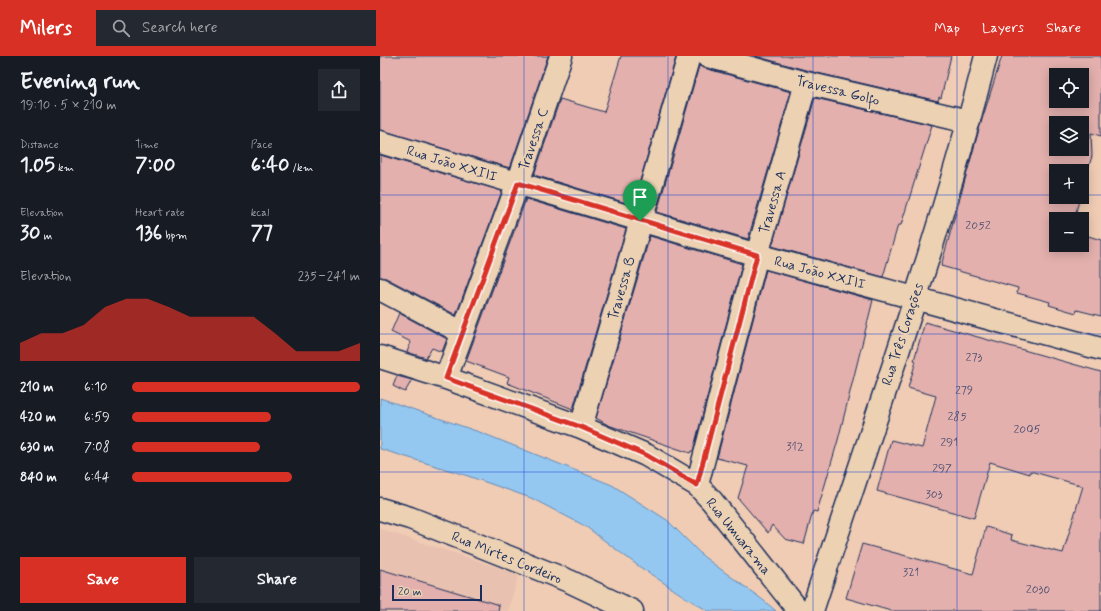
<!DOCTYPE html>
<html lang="en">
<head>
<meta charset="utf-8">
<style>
  :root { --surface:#171b24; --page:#242831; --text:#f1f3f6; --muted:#9ea1a6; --accent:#d93025 }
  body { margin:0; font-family:Mynerve,sans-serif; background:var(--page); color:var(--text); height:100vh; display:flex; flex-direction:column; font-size:15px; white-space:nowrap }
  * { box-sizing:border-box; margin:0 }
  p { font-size:13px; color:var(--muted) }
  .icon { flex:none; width:22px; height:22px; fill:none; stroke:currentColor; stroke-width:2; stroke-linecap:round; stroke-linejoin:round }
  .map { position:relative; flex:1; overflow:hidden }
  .side { display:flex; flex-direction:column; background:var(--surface); width:380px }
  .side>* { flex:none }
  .controls { position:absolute; left:669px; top:12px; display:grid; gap:8px }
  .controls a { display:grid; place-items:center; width:40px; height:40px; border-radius:0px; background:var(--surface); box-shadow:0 2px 10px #0003; font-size:20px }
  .scale { position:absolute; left:12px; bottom:10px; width:90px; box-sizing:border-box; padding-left:4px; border:2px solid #1b2f5e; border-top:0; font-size:11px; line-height:14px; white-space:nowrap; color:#1b2f5e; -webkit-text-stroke:3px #ecd1b3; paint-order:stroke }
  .pin { position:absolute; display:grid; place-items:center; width:34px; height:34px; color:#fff; margin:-41px -17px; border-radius:50% 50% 50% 0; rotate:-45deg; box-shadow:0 0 4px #0007 }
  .pin .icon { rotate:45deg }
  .round { display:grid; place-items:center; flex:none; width:42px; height:42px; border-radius:0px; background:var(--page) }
  .overview { display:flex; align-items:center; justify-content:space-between; height:68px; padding:0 20px }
  h1 { font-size:22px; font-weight:800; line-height:30px }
  .metrics { display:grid; grid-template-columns:repeat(3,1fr); gap:6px; height:68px; padding:4px 20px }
  .metrics div { display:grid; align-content:center }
  .metrics b { font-size:20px; font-weight:800 }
  .metrics small { font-size:11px; font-weight:400 }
  .metrics p { font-size:11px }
  .chart { height:112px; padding:8px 20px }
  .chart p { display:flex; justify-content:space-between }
  .chart svg { width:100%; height:72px; margin-top:4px; fill:var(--accent); opacity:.7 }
  .button { display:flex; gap:8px; margin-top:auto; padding:8px 20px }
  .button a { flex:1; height:46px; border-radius:0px; background:var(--accent); color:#fff; font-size:16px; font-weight:800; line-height:46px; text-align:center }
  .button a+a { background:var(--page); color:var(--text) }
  ul { padding:0 20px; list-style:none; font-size:13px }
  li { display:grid; grid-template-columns:64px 48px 1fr; align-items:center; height:30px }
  li i { height:10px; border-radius:5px; background:var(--accent) }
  header { display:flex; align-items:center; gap:24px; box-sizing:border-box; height:56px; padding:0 20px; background:var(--accent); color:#fff }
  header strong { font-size:19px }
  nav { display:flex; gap:22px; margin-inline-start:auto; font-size:14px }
  .search { width:280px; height:36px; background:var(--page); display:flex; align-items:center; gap:10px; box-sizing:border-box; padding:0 14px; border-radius:0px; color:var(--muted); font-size:15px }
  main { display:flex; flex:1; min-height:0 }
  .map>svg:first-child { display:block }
  .built { fill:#e9c1b0 }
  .water { fill:#94c8f1; stroke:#648bb6 }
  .building { fill:#e3b0ad; stroke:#1b2f5e; fill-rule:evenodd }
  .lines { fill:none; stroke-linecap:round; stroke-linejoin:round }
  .minor-casing { stroke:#1b2f5e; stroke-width:25 }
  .tertiary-casing { stroke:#1b2f5e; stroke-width:25 }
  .minor { stroke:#ecd1b3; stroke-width:22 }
  .tertiary { stroke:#ecd1b3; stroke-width:22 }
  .route-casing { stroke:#fff; stroke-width:8 }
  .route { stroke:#d93025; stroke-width:5 }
  .grid { fill:none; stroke:#1d4ed8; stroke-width:1; stroke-opacity:0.55 }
  .labels { text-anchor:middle; stroke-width:4; stroke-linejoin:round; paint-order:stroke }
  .number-label { font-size:12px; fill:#4d4f72 }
  .street-label { font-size:14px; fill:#1b2f5e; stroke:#ecd1b3 }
</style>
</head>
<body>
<header>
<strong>Milers</strong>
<div class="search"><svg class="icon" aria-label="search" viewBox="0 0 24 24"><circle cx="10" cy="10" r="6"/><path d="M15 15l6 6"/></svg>Search here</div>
<nav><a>Map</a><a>Layers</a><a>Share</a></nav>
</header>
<main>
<section class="side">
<div class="overview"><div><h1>Evening run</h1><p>19:10 · 5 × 210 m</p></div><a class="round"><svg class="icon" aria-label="share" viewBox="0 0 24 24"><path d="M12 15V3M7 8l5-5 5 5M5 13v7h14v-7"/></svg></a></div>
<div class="metrics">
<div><p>Distance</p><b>1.05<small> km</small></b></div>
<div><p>Time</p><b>7:00</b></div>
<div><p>Pace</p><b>6:40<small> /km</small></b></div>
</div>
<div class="metrics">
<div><p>Elevation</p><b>30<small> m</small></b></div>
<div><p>Heart rate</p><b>136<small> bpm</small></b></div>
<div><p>kcal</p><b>77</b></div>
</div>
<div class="chart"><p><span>Elevation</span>235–241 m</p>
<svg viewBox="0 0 160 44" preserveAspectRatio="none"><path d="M0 44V33L10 27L20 27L30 22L40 11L50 6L60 6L70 11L80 17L90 17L100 17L110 17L120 27L130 38L140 38L150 38L160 33V44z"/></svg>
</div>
<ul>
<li><b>210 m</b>6:10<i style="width:100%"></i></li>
<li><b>420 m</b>6:59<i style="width:61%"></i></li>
<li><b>630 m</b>7:08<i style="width:56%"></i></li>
<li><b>840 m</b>6:44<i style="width:70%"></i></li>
</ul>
<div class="button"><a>Save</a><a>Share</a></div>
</section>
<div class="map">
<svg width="721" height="555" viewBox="0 0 721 555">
  <rect width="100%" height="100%" fill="#f1ccb4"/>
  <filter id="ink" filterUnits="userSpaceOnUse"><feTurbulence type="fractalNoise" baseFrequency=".025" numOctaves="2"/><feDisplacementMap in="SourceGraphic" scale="8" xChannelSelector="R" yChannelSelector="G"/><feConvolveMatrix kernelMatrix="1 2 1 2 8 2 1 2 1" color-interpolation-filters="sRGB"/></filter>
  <g filter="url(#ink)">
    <path class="built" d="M0,473L139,518L128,555H0Z"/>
    <path class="water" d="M0,342L102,377L232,429L287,464L324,501L383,544L396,555H328L308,543L257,509L205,470L151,442L85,419L0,393Z"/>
    <path class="building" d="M0,0H168L130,112L0,74Z
      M241,0H291L296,1L253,149L154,119L180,43L224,56Z
      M375,0H571L561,42L559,41L558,45L429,15Z
      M622,0H721V80L711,77L712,100L702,134V115H676V141H700L694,163H676V189H702V178L721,184V260L697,254L696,257L669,249L670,246L637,237L638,232L561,210L600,70ZM676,19H702V45H676ZM676,67H702V93H676Z
      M319,10L324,12L411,36L368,183L277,156Z
      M435,42L552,69L521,169H518L503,221L392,190Z
      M0,99L122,135L76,259L6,222L0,221Z
      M146,143L246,173L193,353L127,327L129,321L86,305Z
      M270,180L362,208L313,395H311L310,397L228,369L216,362Z
      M386,214L493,244L458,384L437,456L433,455L424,488L405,483L392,469L388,477L358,442L368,410L337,402Z
      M19,257L67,283L62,296L52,292L46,302L27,296L31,286L11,276Z
      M545,266L721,316V555H511L466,542L482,488L593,518L606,471L632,479L631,484L683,497L703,430L650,415V418L610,406L594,462L497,435L511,384L542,392L556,340L528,332L536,305L534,304Z
      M17,320L32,324L25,336L13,330Z
      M0,513L119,549L118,555H0Z"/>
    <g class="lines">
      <g class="minor-casing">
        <path id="minor" d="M327,0L426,27L589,65
          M0,86L377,199L721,293
          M0,233L83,277
          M0,301L66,322L201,371L266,399L317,429L332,445L419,555
          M66,322L138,127L181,0
          M201,371L309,0
          M317,429L377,199L426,27
          M0,453L30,462L189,525L252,555"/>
      </g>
      <g class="tertiary-casing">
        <path id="tertiary" d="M432,555C492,372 558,187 606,0"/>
      </g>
      <use href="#minor" class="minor"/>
      <use href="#tertiary" class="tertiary"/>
    </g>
  </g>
  <g class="lines" filter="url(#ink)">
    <g class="route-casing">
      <path id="route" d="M138,127L377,199L317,429L266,399L201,371L66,322Z"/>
    </g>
    <use href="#route" class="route"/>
  </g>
  <path class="grid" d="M144,0V555M288,0V555M433,0V555M577,0V555M0,139H676M702,139H721M0,278H721M0,416H721"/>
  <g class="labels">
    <g class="number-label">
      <text x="598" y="173">2052</text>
      <text x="594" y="305">273</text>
      <text x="584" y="338">279</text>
      <text x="577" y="364">285</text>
      <text x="647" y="377">2005</text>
      <text x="569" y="390">291</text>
      <text x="415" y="394">312</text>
      <text x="562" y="416">297</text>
      <text x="554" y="442">303</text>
      <text x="531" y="520">321</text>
      <text x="658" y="537">2030</text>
    </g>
    <g class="street-label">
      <text transform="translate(458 34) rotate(14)" y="5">Travessa Golfo</text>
      <text transform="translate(153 83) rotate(-71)" y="5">Travessa C</text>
      <text transform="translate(72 107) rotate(17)" y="5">Rua João XXIII</text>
      <text transform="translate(392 146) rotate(-74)" y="5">Travessa A</text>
      <text transform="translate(440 216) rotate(15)" y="5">Rua João XXIII</text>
      <text transform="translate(241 232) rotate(-74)" y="5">Travessa B</text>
      <text transform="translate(522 278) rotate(-72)" y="5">Rua Três Corações</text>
      <text transform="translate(359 480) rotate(51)" y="5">Rua Umuarama</text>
      <text transform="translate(127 501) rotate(22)" y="5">Rua Mirtes Cordeiro</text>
    </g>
  </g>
</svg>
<div class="controls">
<a><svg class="icon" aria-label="locate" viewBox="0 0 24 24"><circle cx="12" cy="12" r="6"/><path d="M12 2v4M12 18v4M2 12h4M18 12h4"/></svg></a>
<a><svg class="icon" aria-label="layers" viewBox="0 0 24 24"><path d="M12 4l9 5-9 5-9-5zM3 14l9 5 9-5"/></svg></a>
<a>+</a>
<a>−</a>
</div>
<div class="scale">20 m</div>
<div class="pin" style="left:260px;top:165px;background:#1e9e55"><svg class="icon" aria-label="arrive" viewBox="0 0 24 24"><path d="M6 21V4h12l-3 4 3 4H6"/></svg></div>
</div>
</main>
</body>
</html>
